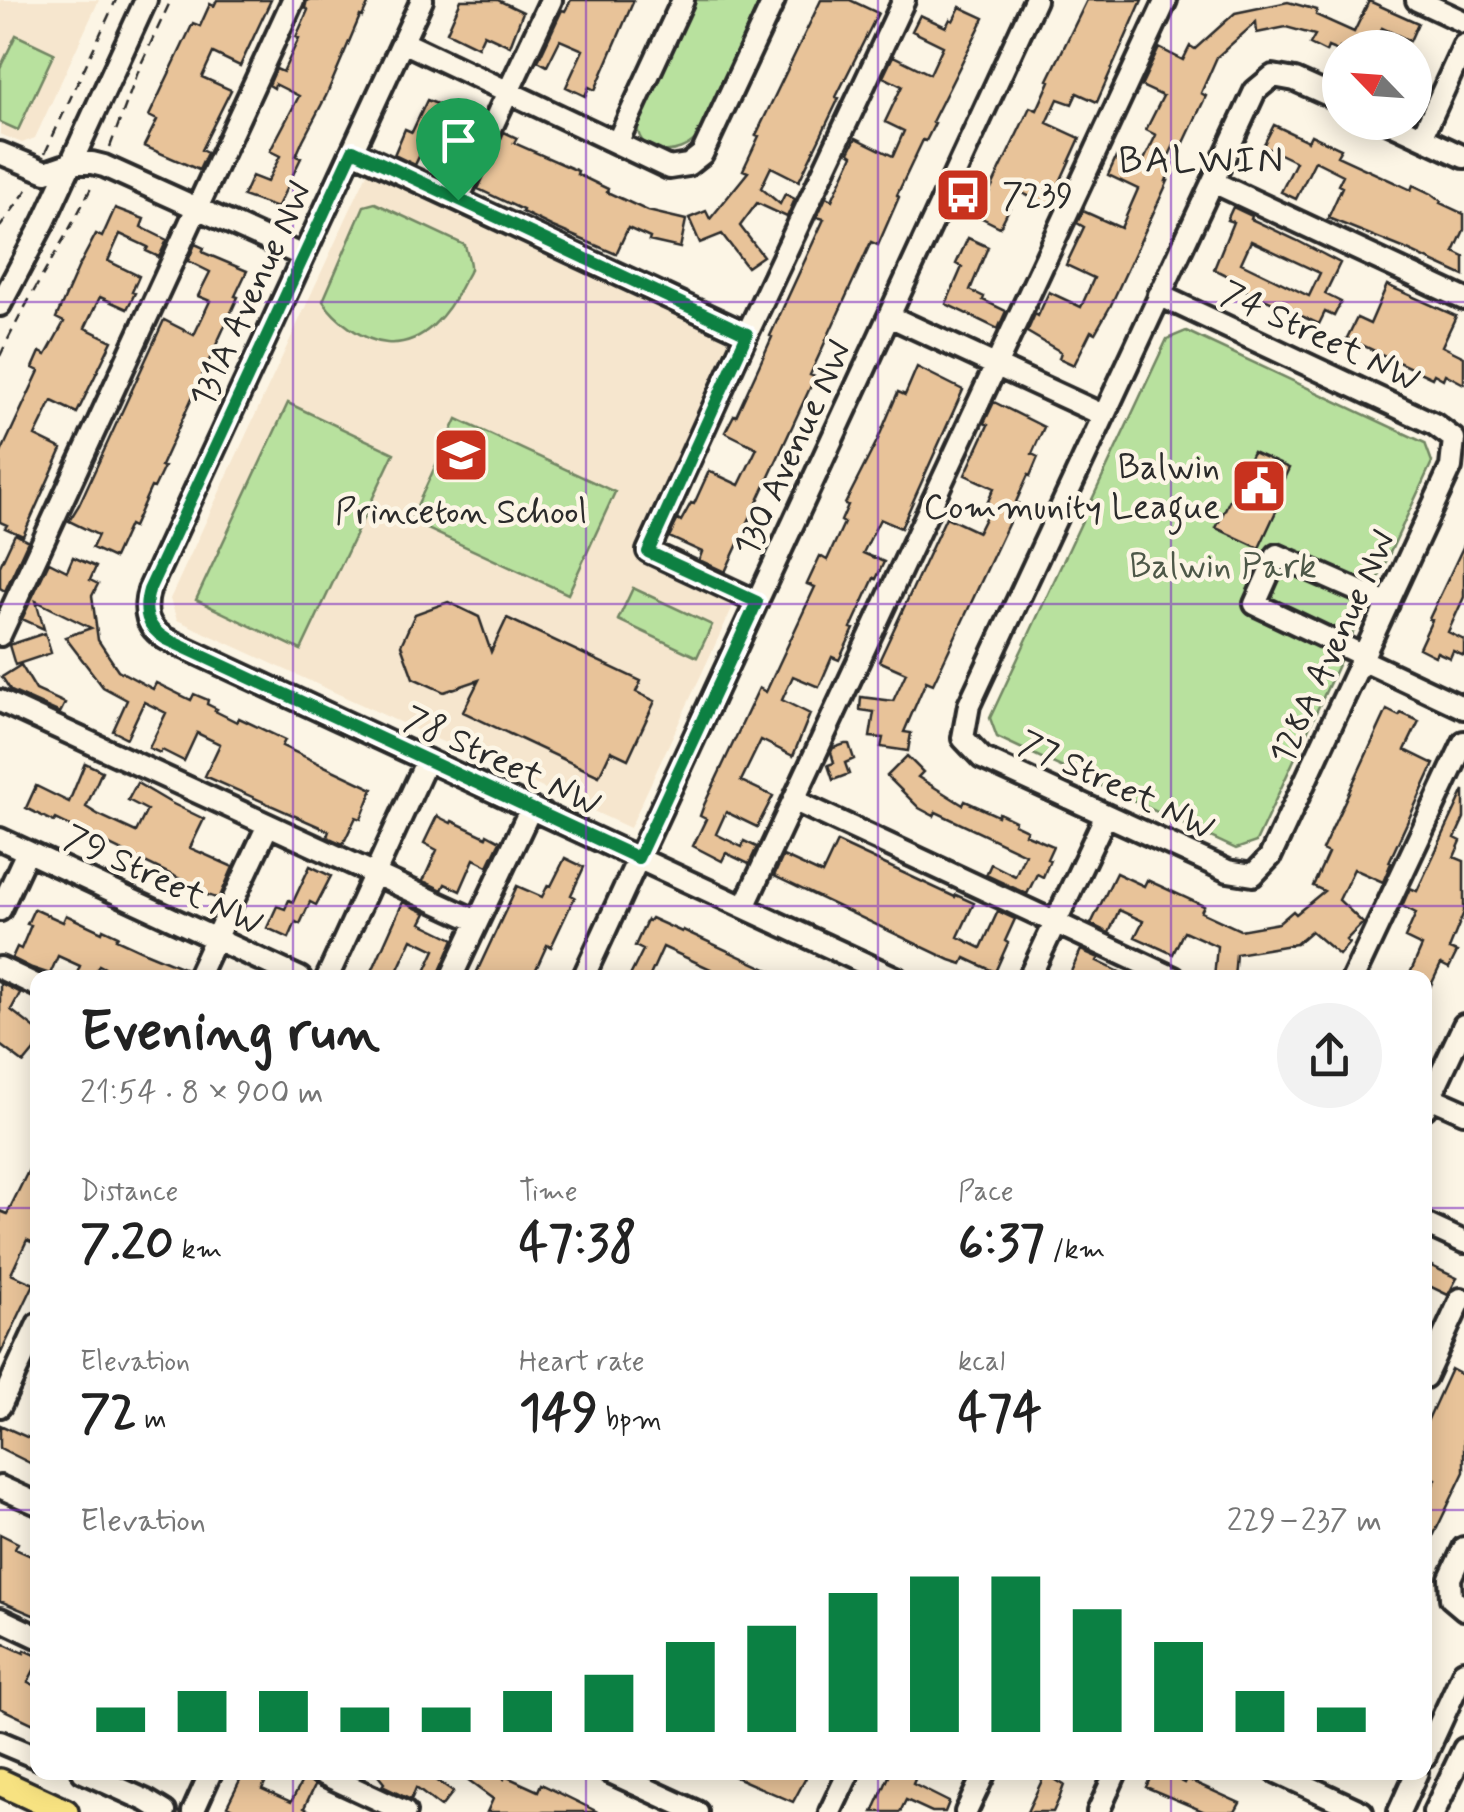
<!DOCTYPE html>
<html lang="en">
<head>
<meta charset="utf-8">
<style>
  :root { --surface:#fff; --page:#f2f2f2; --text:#222; --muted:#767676; --accent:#0b8043 }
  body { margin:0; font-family:Mynerve,sans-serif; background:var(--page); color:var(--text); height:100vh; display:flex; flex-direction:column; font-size:38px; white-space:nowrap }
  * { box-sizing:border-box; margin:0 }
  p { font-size:32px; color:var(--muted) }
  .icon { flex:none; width:55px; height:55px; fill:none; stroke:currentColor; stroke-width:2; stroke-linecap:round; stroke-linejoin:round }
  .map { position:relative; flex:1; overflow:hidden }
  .drawer { position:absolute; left:30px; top:970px; width:1402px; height:810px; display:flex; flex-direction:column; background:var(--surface); border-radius:20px; box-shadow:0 5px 25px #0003 }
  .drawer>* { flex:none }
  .needle { width:65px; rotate:295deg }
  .tools { position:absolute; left:1322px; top:30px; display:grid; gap:20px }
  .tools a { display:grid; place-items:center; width:110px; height:110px; border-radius:50%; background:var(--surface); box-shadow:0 5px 25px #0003; font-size:50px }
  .pin { position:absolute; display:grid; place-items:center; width:85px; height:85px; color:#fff; margin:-102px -42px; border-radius:50% 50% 50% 0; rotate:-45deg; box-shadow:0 0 10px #0007 }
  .pin .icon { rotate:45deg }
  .round { display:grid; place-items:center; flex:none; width:105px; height:105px; border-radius:52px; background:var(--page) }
  .overview { display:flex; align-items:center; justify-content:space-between; height:170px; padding:0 50px }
  h1 { font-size:55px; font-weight:800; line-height:75px }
  .metrics { display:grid; grid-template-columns:repeat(3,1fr); gap:15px; height:170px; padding:10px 50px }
  .metrics div { display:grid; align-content:center }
  .metrics b { font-size:50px; font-weight:800 }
  .metrics small { font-size:28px; font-weight:400 }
  .metrics p { font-size:28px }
  .chart { height:280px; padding:20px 50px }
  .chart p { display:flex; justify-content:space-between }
  .chart svg { width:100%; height:180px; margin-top:10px; stroke:var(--accent); stroke-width:6 }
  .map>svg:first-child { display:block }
  .built { fill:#f6e6ce }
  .green { fill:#b8e19e; stroke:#728664; stroke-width:2.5 }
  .building { fill:#e8c399; stroke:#2b2b2b; stroke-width:2.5; fill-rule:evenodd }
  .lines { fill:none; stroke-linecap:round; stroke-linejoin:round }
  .minor-casing { stroke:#2b2b2b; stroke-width:28 }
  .major-casing { stroke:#2b2b2b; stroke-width:32 }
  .path { stroke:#2b2b2b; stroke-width:2.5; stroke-dasharray:10 8; stroke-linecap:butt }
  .minor { stroke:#fcf5e5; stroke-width:20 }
  .major { stroke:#f7e281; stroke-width:25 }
  .route-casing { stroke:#fff; stroke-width:20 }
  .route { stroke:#0b8043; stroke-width:12 }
  .grid { fill:none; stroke:#7b2cbf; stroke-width:2.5; stroke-opacity:0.55 }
  .labels { text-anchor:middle; stroke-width:9; stroke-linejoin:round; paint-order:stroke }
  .poi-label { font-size:35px; fill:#2b2b2b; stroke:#fcf5e5; text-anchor:start }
  .street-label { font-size:35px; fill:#2b2b2b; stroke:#fcf5e5 }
  .park-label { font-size:35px; fill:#4e5848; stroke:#fcf5e5 }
  .neighbourhood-label { font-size:38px; letter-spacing:2.5px; fill:#2b2b2b; stroke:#fcf5e5 }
</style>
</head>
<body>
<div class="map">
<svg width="1464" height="1812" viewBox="0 0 1464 1812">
  <rect width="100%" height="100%" fill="#fcf5e5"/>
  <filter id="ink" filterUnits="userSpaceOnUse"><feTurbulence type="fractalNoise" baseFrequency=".01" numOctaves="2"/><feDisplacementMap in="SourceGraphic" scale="20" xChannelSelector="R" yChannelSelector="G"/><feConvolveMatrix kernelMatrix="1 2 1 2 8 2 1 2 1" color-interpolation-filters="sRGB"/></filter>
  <g filter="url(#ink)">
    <path class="built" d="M0,0H99L35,138L22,143L0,134Z
      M370,167L726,333L733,353L638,557L735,602L630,828L177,620L170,599Z"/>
    <path class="green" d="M695,0H760L697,137C679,158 640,157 637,126Z
      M16,35L54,53L18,130L0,122V68Z
      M375,203L465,245C466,252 471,262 470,269C469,274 465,278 463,283C449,312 424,346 387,343C363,341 335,320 323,301L364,206Z
      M1186,331L1425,443L1432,462L1256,842L1236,849L997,737L990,718L1167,339Z
      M288,403L394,453L301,650L196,600Z
      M457,419L615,492L568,594L410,521Z
      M633,588L712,625L697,657L618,620Z"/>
    <path class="building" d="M217,0H271L240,66L213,53L202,77L231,90L201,150L207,153L199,170L144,146L157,120L149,116L193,23L200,26L210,4L214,6Z
      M307,0H370L362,17L360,16L326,96L303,140L296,156L301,158L277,208L243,196L252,176L267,182L280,156L270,151L299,96L275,84L274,88L269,85L276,69L283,72L299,38L296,37L308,10L305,8Z
      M461,0H498L523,12L510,46L484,34L478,47L447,32Z
      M571,0H634L595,90L589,87L585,96L566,87L583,50L560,40L547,66L538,61L562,10L565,11Z
      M821,0H850L878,13L836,97L839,98L799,181L771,167L761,188L780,204L785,194L795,199L787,217L757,203L740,226L763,256L747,267L722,234L700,243L689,218L706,211L710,219L748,172L743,170L759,136L756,135Z
      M1087,0H1142L1097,102L1077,93L1072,104L1058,99L1047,123L1080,138L1049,206L1018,191L1000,227L976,215L984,198L986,199L1030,107L1037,110L1050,81L1048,80Z
      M1369,1L1418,23L1410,41L1382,28L1372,48H1340V52L1328,47L1326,52L1310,44L1315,35L1286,27L1257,33L1256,22L1217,57L1201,93L1206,96L1182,147L1175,143L1163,168L1170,171L1166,181H1168L1110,307L1095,333L1091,331L1074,365L1059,358L1061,352L1027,332L1035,314L1038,316L1049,292L1081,307L1094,278L1066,265L1084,227L1077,223L1083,211L1121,228L1138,189L1108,175L1119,151L1143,162L1156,135L1146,130L1163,96L1141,86L1159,48L1183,60L1190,46L1195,49L1235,13L1288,2L1317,10L1316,15L1354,32Z
      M960,7L984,18L932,122L935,123L926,141L923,140L897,195L899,197L878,245L871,242L810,375L815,377L725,572L699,560L702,552L669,537L678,519L681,521L691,503L694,504L709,471L739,485L757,448L725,432L734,415L736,416L759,366L772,337L770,336L824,219L817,217L826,197L832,200L853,155L849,152L856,138L893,156L904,131L885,122L902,86L883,77L893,56L930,74L943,46L912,31L920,15L946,27L950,19L953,21Z
      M427,100L457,112L454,119L476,129L456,171L446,166L458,143L454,141L456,136L434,125L415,165L394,155L405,129L412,132Z
      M1274,125L1308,141L1311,135L1341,149L1337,156L1411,190L1413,185L1432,194L1441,201L1440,203L1464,214V230L1454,252L1464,257V276L1403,248L1328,218L1342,187L1338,185L1343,175L1315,161L1296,199L1281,192L1296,162L1263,146Z
      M504,132L517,138L514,143L578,171L577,174L608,189L607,192L648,211L686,220L680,248L649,241L650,238L628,228L616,254L553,227L522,212L523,210L478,189Z
      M1233,207L1252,216L1251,219L1296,240L1340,263L1325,294L1341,302L1334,316L1325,312L1319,324L1236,286L1238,281L1214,269L1233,222L1227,220ZM1251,241L1320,273L1309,296L1241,263Z
      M115,208L144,219L141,227L167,240L159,257L146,251L148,247L120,234L108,261L139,276L132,292L135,293L127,309L100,297L85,328L112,341L77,413L52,401L35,436L62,449L23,536L5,528L7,525L0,522V455L39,371L33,368L40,352L46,355L64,322L56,318L78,268L96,234L102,237Z
      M968,238L988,247L970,290L984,297L983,300L1006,311L998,329L946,304L962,267L956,264Z
      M195,244L204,248L202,252L247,271L235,296L238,297L161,466L164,467L154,488L151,487L133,527L129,525L114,558L92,548L98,535L69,521L79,505L164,320L194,335L210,301L198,296L210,272L188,261Z
      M1387,285L1456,316L1442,346L1464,357V384L1445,374L1443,379L1434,374L1432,378L1347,338L1357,318L1370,324Z
      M917,367L963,390L901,528L880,519L863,553L884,562L876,579L874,578L851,628L854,629L839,660L832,657L819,687L793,676L782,700L810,714L793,756L761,740L741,781L773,796L757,827L726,812L716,834L742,847L744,841L757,847L749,864L726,853L722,861L693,846L706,819L700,816L704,805L759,688L766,692L815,587L807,584L820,556L827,560L844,523L841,521L848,505L845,504L878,439L898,392L905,395Z
      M994,402L1044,427L1032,454L1038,457L1030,476L1028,475L1016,502L1018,503L933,684L926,681L904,732L911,733L908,751L881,747L883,738L870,737L874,712L860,710L861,697L893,701L906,673L879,661L946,517L978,532L989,510L985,508L994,488L965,475L988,425L984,423Z
      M1253,452L1289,468L1272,504L1278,507L1259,548L1216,528Z
      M15,534L28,541L5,591L0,588V566Z
      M1464,545V597L1448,632L1464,640V656L1453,651L1450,658L1437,652L1435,656L1419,648L1432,620L1429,619Z
      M73,557L96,567L90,580L98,584L92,596L98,640L118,670L153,689L156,683L191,700L194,694L208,700L207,704L217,709L215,711L237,722L239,718L285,740L282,746L373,789L361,819L356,817L343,844L327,837L329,831L205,776L220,744L197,733L184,761L162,750L160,753L149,748L166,713L144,702L127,738L113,731L127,700L103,687L65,637L91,628L36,601L44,629L22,619L49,562L67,571Z
      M448,602L479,617L491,652L507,618L641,681L636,692L655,701L628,759L611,751L599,776L463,712L479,680L444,692L413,678L401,645L415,614Z
      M45,633L51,653L15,665L9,645Z
      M21,665L36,690L65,703L60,713L11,691L2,677Z
      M1387,710L1399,716L1401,713L1419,721L1405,750L1434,764L1389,862L1391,863L1383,882L1354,869L1339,900L1363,923L1346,940L1349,943L1339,955L1311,931L1296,944L1236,954L1234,978H1214L1217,946L1184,931L1173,954L1135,937L1143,921L1119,910L1109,933L1091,924L1116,873L1144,886L1147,880L1204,906L1201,912L1240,930L1279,923L1293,911L1296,914L1324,891L1313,886L1328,853L1322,850Z
      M845,744H849L854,759L845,763L849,774L833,780L828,765L834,763L831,752L833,748Z
      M907,756L923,772L918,777L963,805L965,801L998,816L999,813L1015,821L1014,824L1027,830L1025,834L1053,846L1047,859L1050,860L1043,877L1037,874L1027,894L986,875L991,864L1015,876L1025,854L936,812L934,816L919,808L887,776Z
      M85,763L102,771L86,807L99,815L136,832L147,810L128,800L137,783L171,803L204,819L190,848L233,867L219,899L193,890L195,886L56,819L54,822L26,808L36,786L69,802Z
      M1464,790V818L1455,838L1461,841L1454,857L1464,861V912L1449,949L1457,952L1449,968L1441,964L1425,998V978H1408L1422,946L1405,938L1416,913L1402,906L1410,888L1417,891Z
      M437,816L451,823L452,821L486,837L487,834L500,841L488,866L474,859L460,891L445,884L442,890L423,881L437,850L424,843Z
      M837,842L955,897L956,895L974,903L958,937L981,948L998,911L1015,919L1005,941L1008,943L995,972L965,958L962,964L950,960L774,876L783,856L822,874Z
      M565,858L584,867L571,895L575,897L568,911L551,947L547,945L532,978H474L517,886L542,897L548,885L551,886Z
      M310,866L331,876L316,905L310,902L300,924L296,922L289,938L267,928L277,906L285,909L289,900L293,902Z
      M403,902L426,913L421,923L454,939L437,978H422L435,950L412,939L394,978H369Z
      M34,909L63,922L66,915L102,932L103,929L118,936L116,939L140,950L186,969L183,978H124L99,965L93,978H75L80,966L58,956L50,974L32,968L12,958L17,947L21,949L31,925L27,924Z
      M651,918L682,932L683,930L786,978H730L663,947L649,978H629L643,950L635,946L647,920L649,921Z
      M1081,950L1099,958L1097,961L1132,978H1068Z
      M0,983L20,993L11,1010L38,1031V1046L24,1063L0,1045Z
      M38,1151V1245L27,1240L11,1274L34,1284L0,1355V1211L7,1214Z
      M1425,1263L1457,1278L1448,1295L1425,1284Z
      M1451,1369L1464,1376V1472L1425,1553V1502L1436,1479L1425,1473V1426Z
      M0,1425L38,1442V1467L0,1448Z
      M0,1534L18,1543L15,1549L38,1559V1617L0,1601Z
      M0,1642L24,1653L25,1650L38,1656V1662L28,1682L38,1687V1726L0,1708Z
      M244,1772H270L262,1789L291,1802L304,1777L307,1778L315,1785L304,1808L312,1812H239L227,1806Z
      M375,1772H423L453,1792L441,1807L416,1788L411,1800L382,1786L384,1783Z
      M456,1772H495L504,1779L505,1776L538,1791L541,1784L598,1812H487L493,1799Z
      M724,1772H809L793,1802Z
      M891,1772H918L913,1784L949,1802L945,1812H932L906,1800L900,1812H873Z
      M1046,1772H1059L1056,1780L1064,1785L1059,1799L1053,1812H1027Z
      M1153,1772H1163L1185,1783L1187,1779L1240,1803L1235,1812H1205L1146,1787Z"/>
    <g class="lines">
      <g class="minor-casing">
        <path id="minor" d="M422,0L149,590C143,612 146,627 166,639L896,978
          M1417,0L1464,22
          M403,42L669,168L688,165L702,154L774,0
          M1389,122L1464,157
          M1422,137L1464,45
          M617,143L683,0
          M353,151L747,334
          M0,153L46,172L72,163H92L104,166L303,256
          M1213,182L1464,299
          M458,199L551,0
          M1159,295L1434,424L1454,439L1451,467L1270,857L1253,875L1228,871L982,758L963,738L969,705L1255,91L1273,76L1295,80L1340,100
          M0,305L44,222L146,0
          M889,316L1103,415
          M757,602L648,551L747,334L904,0
          M0,635L293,0
          M1364,656L1255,604L1277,555L1388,604
          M1362,660L1464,708
          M0,701L477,921
          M795,801L1174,978
          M0,839L300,978
          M744,907L1166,0
          M0,910L27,852
          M0,968L38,986
          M197,978L268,825
          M327,978L427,760
          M451,978L531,808
          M583,978L1035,0
          M1029,978L1106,815
          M1353,978L1464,742
          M1430,1097L1464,1112
          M1425,1108L1464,1025
          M1425,1224L1464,1242
          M1425,1377L1461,1299
          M0,1406L38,1324
          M0,1487L38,1504
          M1464,1548L1450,1578L1451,1598L1464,1609
          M0,1619L38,1637
          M0,1742L38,1758
          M1425,1756L1464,1671
          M83,1772L147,1801L165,1812
          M319,1772L405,1812
          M610,1772L697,1812
          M1277,1772L1362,1812
          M193,1812L211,1772
          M830,1812L849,1772
          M966,1812L985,1772
          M1098,1812L1116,1772
          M1399,1812L1417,1772
          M1434,1812L1464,1749"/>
      </g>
      <g class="major-casing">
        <path id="major" d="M0,1782L65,1812"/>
      </g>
      <path class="path" d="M110,147L141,64L171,0
        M45,153L116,0
        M0,227L29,187
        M0,356C28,296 65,241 94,182"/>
      <use href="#minor" class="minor"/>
      <use href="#major" class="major"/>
    </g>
  </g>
  <g class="lines" filter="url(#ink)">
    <g class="route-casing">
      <path id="route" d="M353,150L747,334L648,552L757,602L638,858L166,639C146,627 143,611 149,590Z"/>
    </g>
    <use href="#route" class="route"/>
  </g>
  <path class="grid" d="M293,0V978M586,0V978M878,0V978M1171,0V978M0,302H1464M0,604H1464M0,906H1464M0,1208H38M1425,1208H1464M0,1510H38M1425,1510H1464M293,1772V1812M586,1772V1812M878,1772V1812M1171,1772V1812"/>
  <defs>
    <g id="bus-square" transform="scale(2.875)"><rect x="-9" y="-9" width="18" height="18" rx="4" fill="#c8321e" stroke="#fcf5e5"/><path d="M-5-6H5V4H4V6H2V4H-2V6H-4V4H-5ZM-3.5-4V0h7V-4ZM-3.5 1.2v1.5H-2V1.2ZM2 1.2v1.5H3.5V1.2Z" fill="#fff"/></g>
    <g id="school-square" transform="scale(2.875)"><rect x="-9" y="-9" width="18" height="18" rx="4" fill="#c8321e" stroke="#fcf5e5"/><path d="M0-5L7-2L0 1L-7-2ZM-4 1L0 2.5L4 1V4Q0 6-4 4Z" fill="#fff"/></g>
    <g id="civic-square" transform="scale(2.875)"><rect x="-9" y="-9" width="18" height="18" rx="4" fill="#c8321e" stroke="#fcf5e5"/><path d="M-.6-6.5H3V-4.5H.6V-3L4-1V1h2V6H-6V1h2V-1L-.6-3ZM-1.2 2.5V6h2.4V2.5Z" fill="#fff"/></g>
  </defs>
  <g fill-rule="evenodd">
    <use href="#bus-square" x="963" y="195"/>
    <use href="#school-square" x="461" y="455"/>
    <use href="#civic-square" x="1259" y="486"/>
  </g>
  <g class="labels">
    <g class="poi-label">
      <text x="1002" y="207">7239</text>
      <text x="1220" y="478" text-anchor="end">Balwin<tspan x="1220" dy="40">Community League</tspan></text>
      <text x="461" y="523" text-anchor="middle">Princeton School</text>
    </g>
    <g class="street-label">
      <text transform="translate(250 294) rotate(-65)" y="12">131A Avenue NW</text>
      <text transform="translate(1321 335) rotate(25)" y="12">74 Street NW</text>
      <text transform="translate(792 448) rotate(-65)" y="12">130 Avenue NW</text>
      <text transform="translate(1332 647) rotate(-65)" y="12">128A Avenue NW</text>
      <text transform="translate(503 760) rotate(25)" y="12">78 Street NW</text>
      <text transform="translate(1117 784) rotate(25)" y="12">77 Street NW</text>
      <text transform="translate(164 879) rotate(25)" y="12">79 Street NW</text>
    </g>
    <g class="park-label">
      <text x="1223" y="577">Balwin Park</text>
    </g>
    <g class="neighbourhood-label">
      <text x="1202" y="172">BALWIN</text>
    </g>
  </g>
</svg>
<div class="tools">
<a><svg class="needle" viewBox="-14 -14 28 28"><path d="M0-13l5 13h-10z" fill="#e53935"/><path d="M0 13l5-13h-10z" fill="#767676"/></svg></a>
</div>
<div class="pin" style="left:458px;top:200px;background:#1e9e55"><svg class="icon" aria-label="arrive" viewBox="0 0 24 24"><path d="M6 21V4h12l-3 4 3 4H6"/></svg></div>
<section class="drawer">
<div class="overview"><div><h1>Evening run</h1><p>21:54 · 8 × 900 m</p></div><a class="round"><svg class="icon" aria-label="share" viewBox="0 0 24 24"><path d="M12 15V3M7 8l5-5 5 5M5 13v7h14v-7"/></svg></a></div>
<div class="metrics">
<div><p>Distance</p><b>7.20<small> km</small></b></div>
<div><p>Time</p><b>47:38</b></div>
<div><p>Pace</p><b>6:37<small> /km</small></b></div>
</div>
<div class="metrics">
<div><p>Elevation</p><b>72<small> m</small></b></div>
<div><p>Heart rate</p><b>149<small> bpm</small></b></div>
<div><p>kcal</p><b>474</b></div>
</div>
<div class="chart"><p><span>Elevation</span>229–237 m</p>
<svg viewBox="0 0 160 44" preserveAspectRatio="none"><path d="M5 44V38M15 44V34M25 44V34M35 44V38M45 44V38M55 44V34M65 44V30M75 44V22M85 44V18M95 44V10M105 44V6M115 44V6M125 44V14M135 44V22M145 44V34M155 44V38"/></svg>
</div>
</section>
</div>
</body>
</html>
